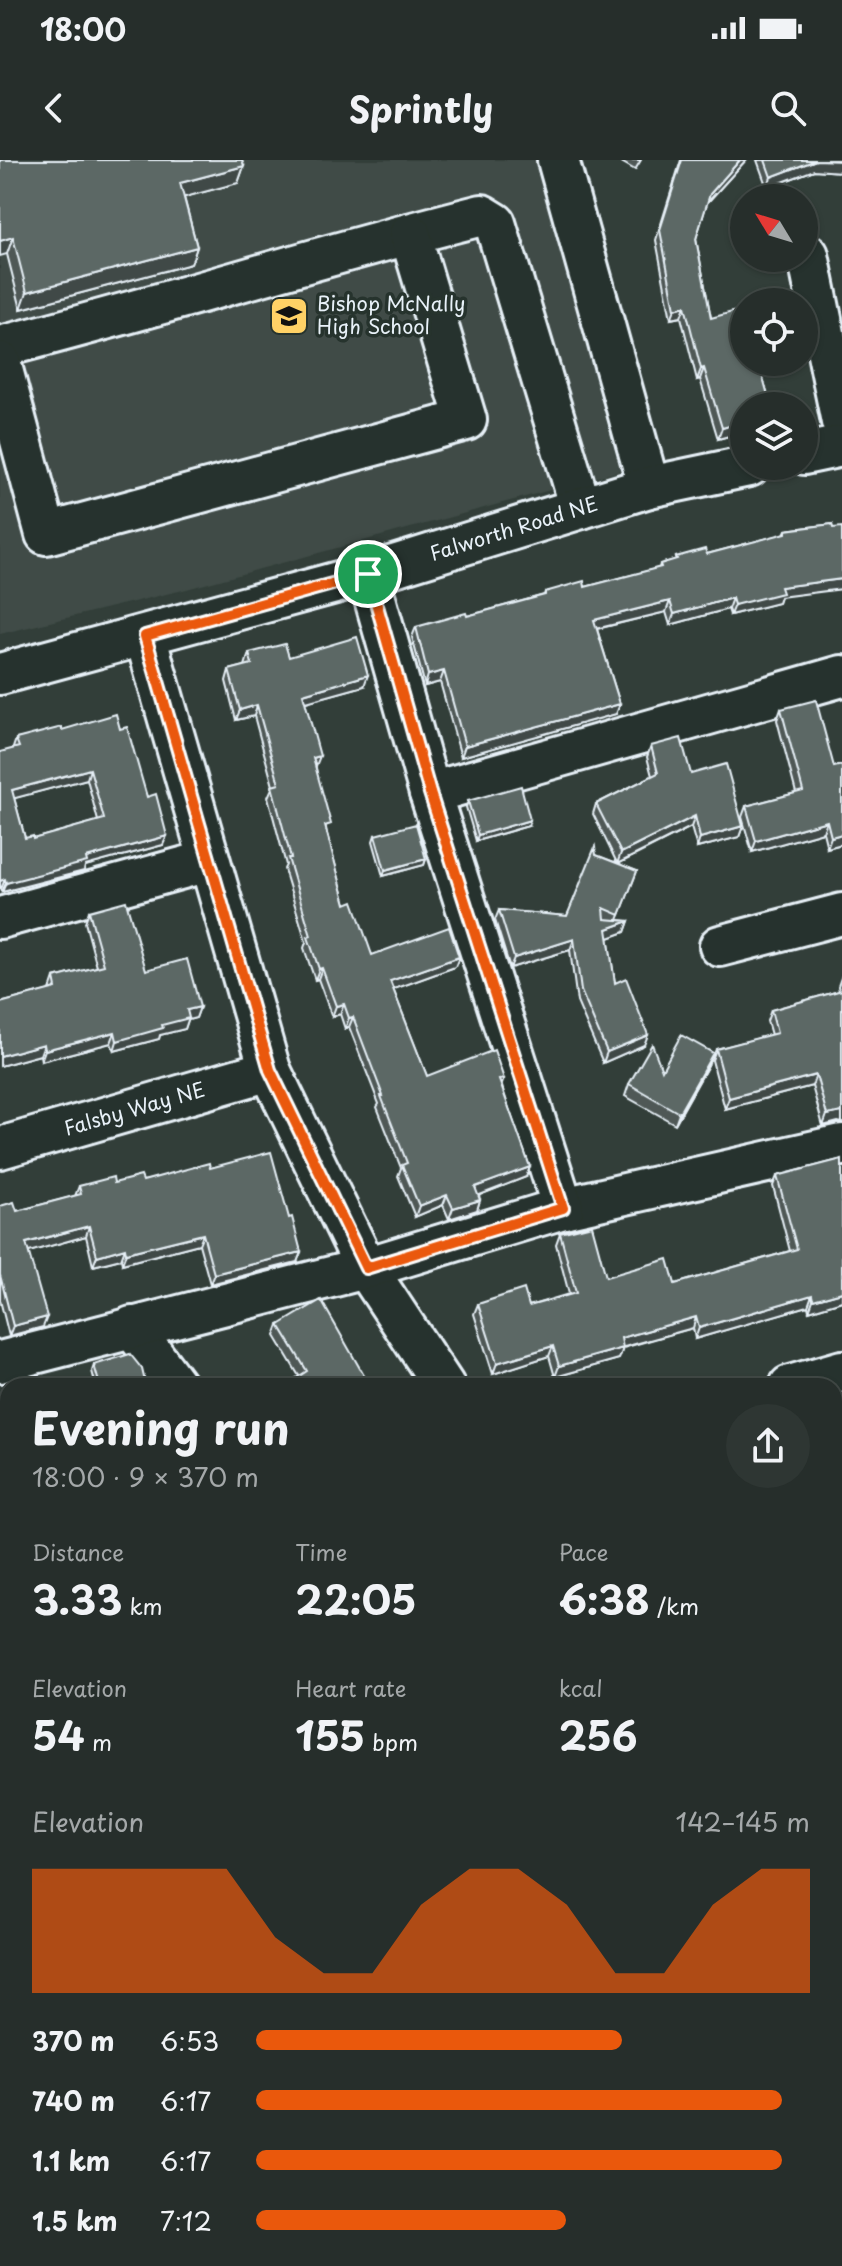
<!DOCTYPE html>
<html lang="en">
<head>
<meta charset="utf-8">
<style>
  :root { --surface:#262e2b; --page:#2e3633; --text:#f1f3f6; --muted:#a4a8a9; --line:#424a47; --accent:#ea580c }
  body { margin:0; font-family:"Playpen Sans",sans-serif; background:var(--page); color:var(--text); height:100vh; display:flex; flex-direction:column; font-size:30px; white-space:nowrap }
  * { box-sizing:border-box; margin:0 }
  p { font-size:26px; color:var(--muted) }
  .icon { flex:none; width:44px; height:44px; fill:none; stroke:currentColor; stroke-width:2; stroke-linecap:round; stroke-linejoin:round }
  .map { position:relative; flex:1; overflow:hidden }
  .drawer { position:absolute; left:0px; top:1218px; width:842px; height:888px; display:flex; flex-direction:column; background:var(--surface); border-radius:24px 24px 0 0; box-shadow:0 2px 6px #0004,0 0 0 2px var(--line) }
  .drawer>* { flex:none }
  .needle { width:52px; rotate:308deg }
  .tools { position:absolute; left:730px; top:24px; display:grid; gap:16px }
  .tools a { display:grid; place-items:center; width:88px; height:88px; border-radius:50%; background:var(--surface); box-shadow:0 2px 6px #0004,0 0 0 2px var(--line); font-size:40px }
  .pin { position:absolute; display:grid; place-items:center; width:68px; height:68px; color:#fff; margin:-34px; border:4px solid #fff; border-radius:50%; box-shadow:0 2px 8px #0007 }
  .round { display:grid; place-items:center; flex:none; width:84px; height:84px; border-radius:42px; background:var(--page) }
  .overview { display:flex; align-items:center; justify-content:space-between; height:136px; padding:0 32px }
  h1 { font-size:44px; font-weight:700; line-height:60px }
  .figures { display:grid; grid-template-columns:repeat(3,1fr); gap:12px; height:136px; padding:8px 32px }
  .figures div { display:grid; align-content:center }
  .figures b { font-size:40px; font-weight:700 }
  .figures small { font-size:22px; font-weight:400 }
  .figures p { font-size:22px }
  .chart { height:224px; padding:16px 32px }
  .chart p { display:flex; justify-content:space-between }
  .chart svg { width:100%; height:144px; margin-top:8px; fill:var(--accent); opacity:.7 }
  ul { padding:0 32px; list-style:none; font-size:26px }
  li { display:grid; grid-template-columns:128px 96px 1fr; align-items:center; height:60px }
  li i { height:20px; border-radius:10px; background:var(--accent) }
  .status { display:flex; justify-content:space-between; align-items:center; height:56px; padding:0 40px; background:var(--surface); direction:ltr }
  .status svg { height:22px; fill:currentColor }
  header { display:flex; justify-content:space-between; align-items:center; height:104px; padding:0 32px; background:var(--surface); font-size:36px; font-weight:700 }
  .map>svg:first-child { display:block }
  .built { fill:#3f4b46 }
  .lines { fill:none; stroke-linecap:round; stroke-linejoin:round }
  .minor-casing { stroke:#e8f1f8; stroke-width:46 }
  .path { stroke:#e8f1f8; stroke-width:5; stroke-dasharray:2 6; stroke-linecap:butt }
  .minor { stroke:#26332d; stroke-width:40 }
  .wall { fill:#4f5957; stroke:#e8f1f8; stroke-width:2; fill-rule:evenodd }
  .shaded-wall { fill:#404947; stroke:#e8f1f8; stroke-width:2 }
  .building { fill:#5c6865; stroke:#e8f1f8; stroke-width:2; fill-rule:evenodd }
  .route-casing { stroke:#fff; stroke-width:16 }
  .route { stroke:#ea580c; stroke-width:10 }
  .labels { text-anchor:middle; stroke-width:7; stroke-linejoin:round; paint-order:stroke }
  .poi-label { font-size:20px; fill:#e8f1f8; stroke:#26332d; text-anchor:start }
  .street-label { font-size:20px; fill:#e8f1f8; stroke:#26332d }
</style>
</head>
<body>
<div class="status"><b>18:00</b><svg viewBox="0 0 49 12"><path d="M0 12V9h3v3zM5 12V6h3v6zM10 12V3h3v9zM15 12V0h3v12zM26 1h20v11H26zM47 4h2v5h-2z"/></svg></div>
<header><svg class="icon" aria-label="back" viewBox="0 0 24 24"><path d="M15 5l-7 7 7 7"/></svg>Sprintly<svg class="icon" aria-label="search" viewBox="0 0 24 24"><circle cx="10" cy="10" r="6"/><path d="M15 15l6 6"/></svg></header>
<div class="map">
<svg width="842" height="2106" viewBox="0 0 842 2106">
  <rect width="100%" height="100%" fill="#323e39"/>
  <filter id="ink" filterUnits="userSpaceOnUse"><feTurbulence type="fractalNoise" baseFrequency=".0125" numOctaves="2"/><feDisplacementMap in="SourceGraphic" scale="16" xChannelSelector="R" yChannelSelector="G"/><feConvolveMatrix kernelMatrix="1 2 1 2 8 2 1 2 1" color-interpolation-filters="sRGB"/></filter>
  <g filter="url(#ink)">
    <path class="built" d="M0,0H535L620,311L183,430L0,474Z
      M842,1759V2106H365L372,2098H834V1763Z"/>
    <g class="lines">
      <g class="minor-casing">
        <g id="minor">
          <path d="M558,0L649,327"/>
          <path d="M808,95L842,262"/>
          <path d="M0,187C162,146 321,95 482,55L495,63L581,348"/>
          <path d="M0,202L46,374L466,260L410,74"/>
          <path d="M804,294L842,286"/>
          <path d="M368,414L430,633"/>
          <path d="M145,476L270,910L366,1108L444,1226"/>
          <path id="s1" d="M0,514L368,414L649,327L749,306"/>
          <path d="M0,758L208,701"/>
          <path d="M720,786L842,754"/>
          <path id="s2" d="M0,988L270,910"/>
          <path d="M563,1048L842,985"/>
          <path d="M132,1167L176,1226"/>
          <path d="M0,1202L366,1108L563,1048L430,633L842,516"/>
          <path d="M790,1226L842,1211"/>
          <path d="M834,1434L842,1432"/>
          <path d="M834,1696L842,1692"/>
          <path d="M0,1721L8,1730"/>
          <path d="M834,1773L842,1791"/>
          <path d="M0,2026L8,2035"/>
          <path d="M300,2098L311,2106"/>
          <path d="M528,2098L535,2106"/>
          <path d="M570,2098L578,2106"/>
          <path d="M83,2106L92,2098"/>
          <path d="M217,2106L224,2098"/>
          <path d="M404,2106L406,2098"/>
          <path d="M609,2106L618,2098"/>
          <path d="M707,2106L716,2098"/>
        </g>
      </g>
      <path class="path" d="M0,2102L4,2106"/>
      <use href="#minor" class="minor"/>
    </g>
    <path class="wall" d="M0,0L244,6L238,23L184,37L197,87L191,104L21,149L7,94Z
      M618,0H641L635,10Z
      M681,0H746L707,43L696,79L711,158L744,246V272L718,279L700,219L697,220L681,157L671,159L656,80Z
      M757,0H842V12L814,10L767,28Z
      M832,364L780,437L778,443L730,455L728,449L670,465L666,452L597,469L620,544L616,554L461,597L440,522L425,526L412,477L416,467L467,456L544,435L545,432L585,427L659,408L660,404L675,400L676,397L707,394L784,374L786,370Z
      M249,493L289,497L364,526L305,542L327,674L346,744L372,795L455,807L393,829L427,916L504,919L501,927L530,1007L526,1017L479,1035L480,1040L477,1050L449,1059L443,1045L415,1057L398,1016L401,1008L377,947L379,944L349,867L345,869L340,854L332,857L318,819L315,820L304,788L306,782L284,709L286,705L268,637L273,626L254,556L236,560L226,521L229,510L245,506Z
      M781,549L834,607L842,605V684L827,688L823,672L752,692L742,657L746,646L796,633L777,560Z
      M120,569L147,637L163,685L85,706L84,711L2,732L1,729L13,588L16,579L62,570ZM87,619L98,661L33,679L25,678L14,638Z
      M651,586L691,614L743,666L739,677L697,688L691,667L618,704L637,711L618,760L629,761L625,772L608,778L615,823L644,885L603,903L577,842L570,790L510,808L495,760L499,750L567,756L596,695L617,703L593,654L596,644L652,616L647,597Z
      M468,641L528,666L476,681L466,647Z
      M375,675L426,699L424,705L383,716L373,681Z
      M89,751L146,810L200,847L196,858L188,860L185,869L160,875L159,879L114,891L111,883L41,901L40,895L0,906V843L50,830L54,818L97,807L85,762Z
      M842,815V963L838,962L823,966L812,926L725,949L712,900L716,889L771,875L767,861L771,850L839,831L838,826Z
      M708,905L675,964L625,936L629,924L662,910Z
      M842,999V1141L809,1151L808,1146L695,1179L693,1168L623,1188L619,1199L555,1217L549,1196L493,1214L474,1154L478,1144L529,1146L569,1134L556,1084L560,1073L606,1117L675,1124L790,1091L773,1026L777,1016Z
      M210,1008L289,1058L301,1092L297,1102L210,1124L199,1084L122,1104L121,1099L93,1106L86,1076L28,1092L43,1167L9,1176L0,1140V1046L17,1051L75,1036L79,1026L143,1021Z
      M279,1165L370,1226L299,1216L275,1176Z
      M94,1205L146,1226H96L92,1211Z
      M0,1870L8,1879V1946L0,1937Z
      M842,1894V1981L834,1973V1904L835,1901Z"/>
    <path class="shaded-wall" d="M740,0H746L706,44L710,34Z
      M816,0L842,1V12L814,10L767,28L771,17Z
      M244,6L238,23L174,40L180,23Z
      M13,77L7,94L0,96V81Z
      M197,87L191,104L21,149L27,132Z
      M685,146L681,157L671,159L675,149Z
      M704,208L700,219L697,220L701,209Z
      M744,262V272L718,279L722,268Z
      M842,419V429L780,437L778,443L730,455L734,445L780,427Z
      M732,438L728,449L670,465L674,454Z
      M670,441L666,452L591,470L594,460Z
      M444,511L440,522L425,526L428,515Z
      M368,515L364,526L299,544L303,534Z
      M620,544L616,554L461,597L465,586Z
      M257,545L254,556L236,560L240,550Z
      M320,596L316,606L313,598Z
      M90,609L87,619L8,640L12,630Z
      M695,656L691,667L617,704L621,693Z
      M530,660L528,666L476,681L478,675Z
      M827,661L823,672L752,692L756,681Z
      M743,666L739,677L697,688L700,678Z
      M842,674V684L827,688L831,677Z
      M167,676L163,685L85,706L84,711L2,732L6,723L86,698Z
      M426,699L424,705L383,716L385,710Z
      M5,719L1,729H0V721Z
      M629,761L625,772L603,780L607,769Z
      M574,779L570,790L510,808L514,798Z
      M459,797L455,807L386,832L390,821Z
      M322,808L318,819L315,820L319,809Z
      M344,844L340,854L332,857L336,846Z
      M200,847L196,858L188,860L185,869L160,875L159,879L114,891L117,881L162,865L187,850Z
      M353,857L349,867L345,869L349,858Z
      M115,872L111,883L41,901L45,890Z
      M648,875L644,885L603,903L607,892Z
      M44,884L40,895L0,906V896Z
      M713,893L708,905L675,964L679,953Z
      M816,915L812,926L725,949L729,938Z
      M842,952V963L838,962L823,966L827,955Z
      M530,1007L526,1017L472,1038L475,1027Z
      M447,1035L443,1045L415,1057L419,1046Z
      M480,1040L477,1050L449,1059L453,1048Z
      M89,1066L86,1076L22,1094L26,1083Z
      M203,1074L199,1084L122,1104L126,1093Z
      M125,1088L121,1099L93,1106L97,1096Z
      M301,1092L297,1102L210,1124L214,1114Z
      M842,1132V1141L809,1151L813,1140Z
      M812,1135L808,1146L695,1179L699,1168Z
      M47,1157L43,1167L9,1176L13,1166Z
      M696,1157L693,1168L617,1189L621,1178Z
      M553,1186L549,1196L493,1214L497,1203Z
      M623,1188L619,1199L555,1217L559,1206Z
      M842,1324V1333L834,1335V1326Z
      M8,1326V1335L0,1338V1329Z
      M842,1572L841,1580L834,1584V1576Z
      M8,1637V1645L0,1651V1643Z
      M8,1761V1770L0,1776V1768Z"/>
    <path class="building" d="M0,0H242L244,6L180,23L197,87L27,132L13,77L0,81Z
      M682,0H740L710,34L696,79L711,158L736,151L744,182V202H749L750,206L759,203L771,246H744V262L722,268L704,208L701,209L685,146L675,149L660,70Z
      M765,0H816L771,17Z
      M832,364L833,368L842,367V419L780,427L782,433L734,445L732,438L674,454L670,441L594,460L620,544L465,586L444,511L428,515L416,467L466,453L467,456L545,435V432L584,421L585,427L661,407L660,404L677,399L676,397L705,389L707,394L786,373V370Z
      M357,477L368,515L303,534L320,596L313,598L331,664L325,666L346,744L353,741L372,795L449,767L459,797L390,821L427,916L494,890L504,919L499,920L530,1007L475,1027L480,1040L453,1048L447,1035L419,1046L402,1005L407,1003L381,936H383L353,857L349,858L344,844L336,846L322,808L319,809L308,777L311,776L288,698H291L272,626L279,624L257,545L240,550L229,510L252,504L249,493L285,484L289,497Z
      M816,540L834,607L842,605V674L831,677L827,661L756,681L746,646L803,631L781,549Z
      M116,554L120,569L127,567L147,637L156,634L167,676L86,698L87,702L6,723L5,719L0,721V592L19,587L16,579L62,567V570ZM90,609L104,659L33,679V676L25,678L12,630Z
      M681,578L691,614L726,604L743,666L700,678L695,656L621,693L596,644L658,613L651,586Z
      M521,626L530,660L478,675L468,641Z
      M416,664L426,699L385,710L375,675Z
      M595,687L596,695L637,711L620,755L604,748L605,759L629,761L607,769L615,823L626,818L648,875L607,892L581,831L574,779L514,798L499,750L567,756Z
      M126,741L146,810L187,799L200,847L187,850L189,858L162,865L163,868L117,881L115,872L45,890L44,884L0,896V843L56,828L54,818L104,805L89,751Z
      M842,830V952L827,955L816,915L729,938L716,889L777,873L771,850Z
      M681,875L713,893L679,953L629,924L652,884L662,910Z
      M271,992L289,1058L292,1057L301,1092L214,1114L203,1074L126,1093L125,1088L97,1096L89,1066L26,1083L47,1157L13,1166L0,1115V1046L14,1042L17,1051L81,1034L79,1026L113,1017L114,1023L141,1016L143,1021L209,1003L210,1008Z
      M842,999V1132L813,1140L812,1135L699,1168L696,1157L621,1178L623,1188L559,1206L553,1186L497,1203L478,1144L524,1129L529,1146L576,1133L560,1073L592,1065L606,1117L668,1099L675,1124L797,1089L777,1016Z
      M321,1140L370,1226H284L307,1211L279,1165Z
      M130,1194L142,1209L146,1226H100L94,1205Z
      M842,1267V1324L834,1326V1269Z
      M8,1291V1326L0,1329V1293Z
      M842,1449V1572L834,1576V1451Z
      M0,1509L8,1520V1637L0,1643Z
      M0,1742L8,1752V1761L0,1768Z
      M0,1870L8,1879V1929L0,1919Z
      M842,1894V1908L835,1901Z
      M842,1911V1952L834,1944V1918Z"/>
  </g>
  <g class="lines" filter="url(#ink)">
    <g class="route-casing">
      <path id="route" d="M368,414L430,633L563,1048L366,1108L270,910L145,476Z"/>
    </g>
    <use href="#route" class="route"/>
  </g>
  <defs>
    <g id="school-square" transform="scale(2)"><rect x="-9" y="-9" width="18" height="18" rx="4" fill="#ffd166" stroke="#26332d"/><path d="M0-5L7-2L0 1L-7-2ZM-4 1L0 2.5L4 1V4Q0 6-4 4Z" fill="#111"/></g>
  </defs>
  <g fill-rule="evenodd">
    <use href="#school-square" x="289" y="156"/>
  </g>
  <g class="labels">
    <g class="poi-label">
      <text x="317" y="151">Bishop McNally<tspan x="317" dy="23">High School</tspan></text>
    </g>
    <g class="street-label">
      <text dy="7" stroke="none"><textPath href="#s1" startOffset="534">Falworth Road NE</textPath></text>
      <text dy="7" stroke="none"><textPath href="#s2" startOffset="140">Falsby Way NE</textPath></text>
    </g>
  </g>
</svg>
<div class="tools">
<a><svg class="needle" viewBox="-14 -14 28 28"><path d="M0-13l5 13h-10z" fill="#e53935"/><path d="M0 13l5-13h-10z" fill="#a4a8a9"/></svg></a>
<a><svg class="icon" aria-label="locate" viewBox="0 0 24 24"><circle cx="12" cy="12" r="6"/><path d="M12 2v4M12 18v4M2 12h4M18 12h4"/></svg></a>
<a><svg class="icon" aria-label="layers" viewBox="0 0 24 24"><path d="M12 4l9 5-9 5-9-5zM3 14l9 5 9-5"/></svg></a>
</div>
<div class="pin" style="left:368px;top:414px;background:#1e9e55"><svg class="icon" aria-label="arrive" viewBox="0 0 24 24"><path d="M6 21V4h12l-3 4 3 4H6"/></svg></div>
<section class="drawer">
<div class="overview"><div><h1>Evening run</h1><p>18:00 · 9 × 370 m</p></div><a class="round"><svg class="icon" aria-label="share" viewBox="0 0 24 24"><path d="M12 15V3M7 8l5-5 5 5M5 13v7h14v-7"/></svg></a></div>
<div class="figures">
<div><p>Distance</p><b>3.33<small> km</small></b></div>
<div><p>Time</p><b>22:05</b></div>
<div><p>Pace</p><b>6:38<small> /km</small></b></div>
</div>
<div class="figures">
<div><p>Elevation</p><b>54<small> m</small></b></div>
<div><p>Heart rate</p><b>155<small> bpm</small></b></div>
<div><p>kcal</p><b>256</b></div>
</div>
<div class="chart"><p><span>Elevation</span>142–145 m</p>
<svg viewBox="0 0 160 44" preserveAspectRatio="none"><path d="M0 44V6L10 6L20 6L30 6L40 6L50 27L60 38L70 38L80 17L90 6L100 6L110 17L120 38L130 38L140 17L150 6L160 6V44z"/></svg>
</div>
<ul>
<li><b>370 m</b>6:53<i style="width:66%"></i></li>
<li><b>740 m</b>6:17<i style="width:95%"></i></li>
<li><b>1.1 km</b>6:17<i style="width:95%"></i></li>
<li><b>1.5 km</b>7:12<i style="width:56%"></i></li>
</ul>
</section>
</div>
</body>
</html>
